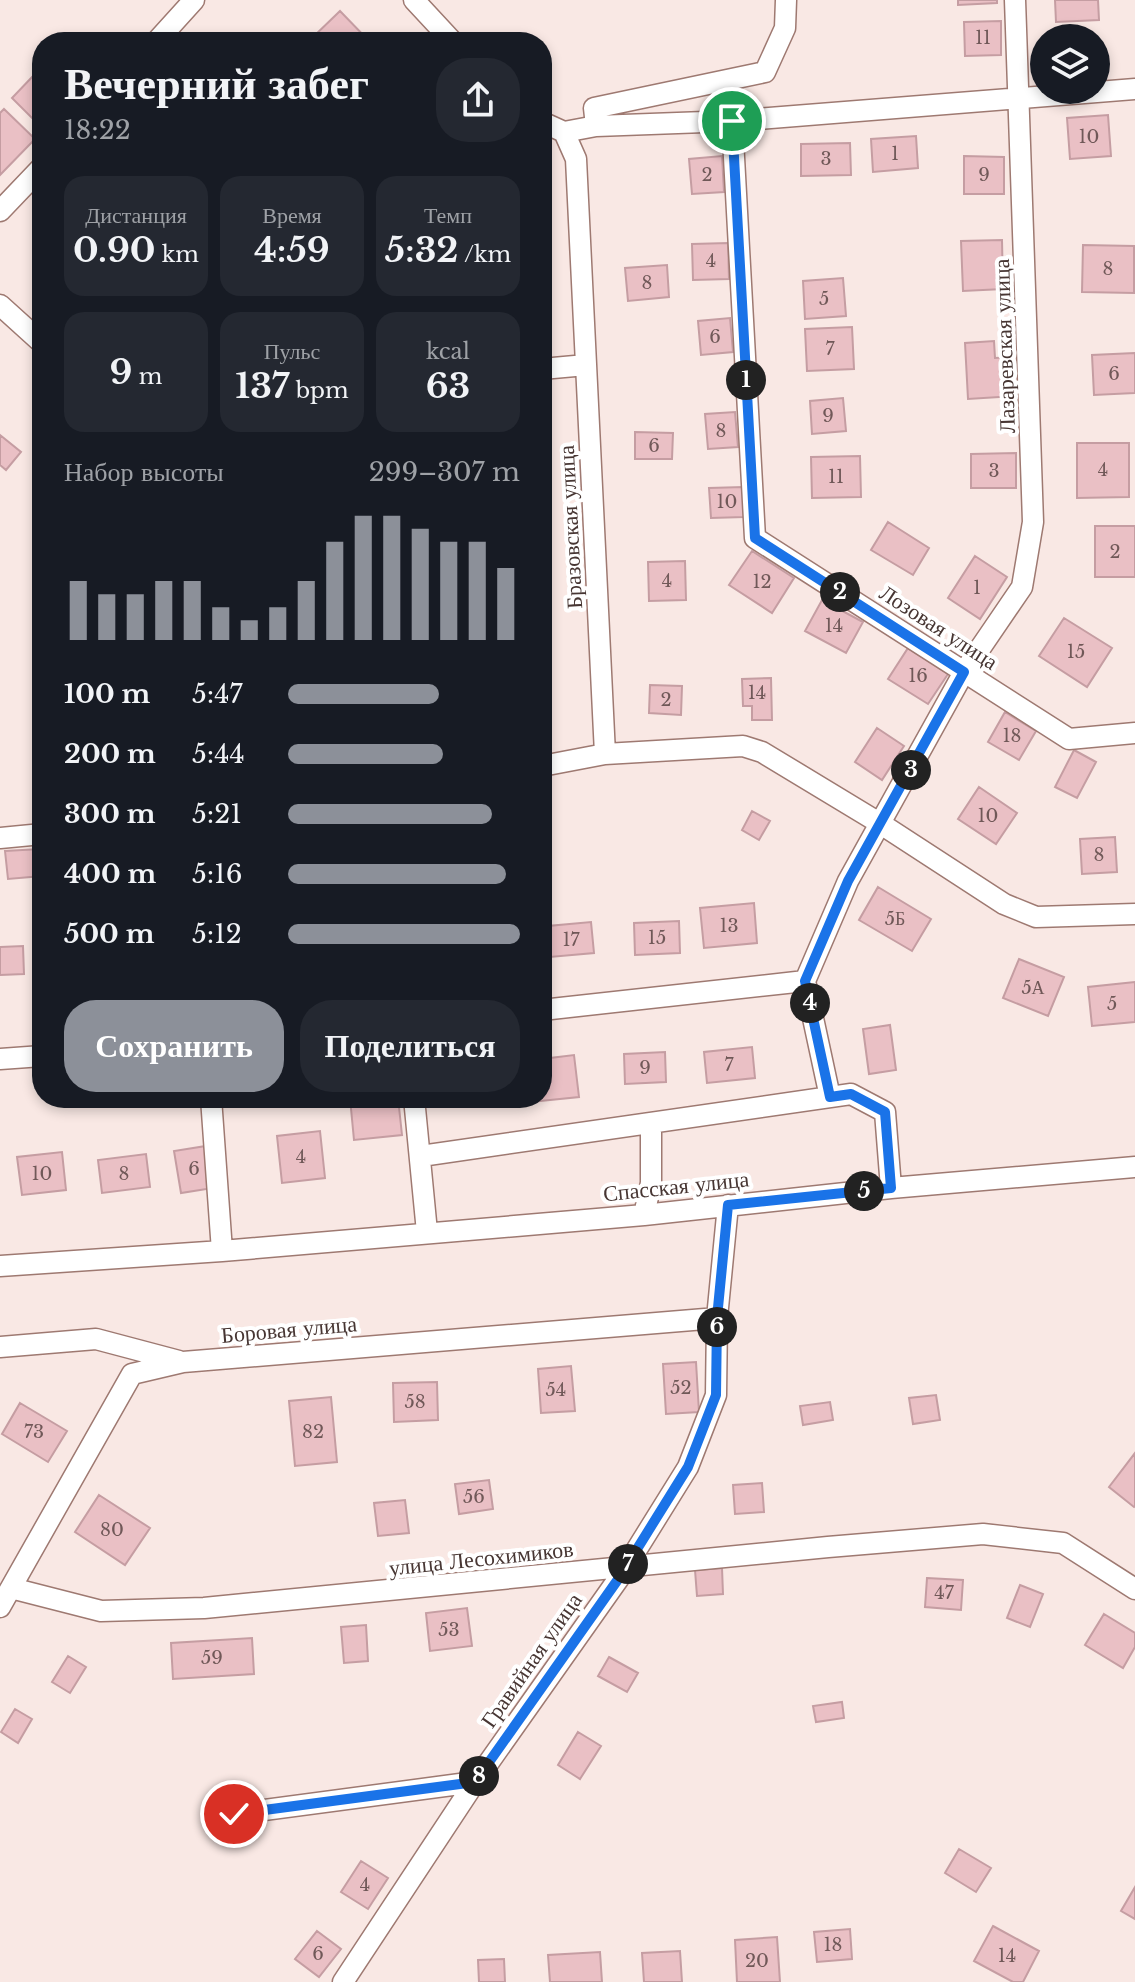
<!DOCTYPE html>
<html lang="ru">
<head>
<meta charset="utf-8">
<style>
  :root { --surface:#171b24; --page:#242831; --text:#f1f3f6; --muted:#9ea1a6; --accent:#8c9099 }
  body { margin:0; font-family:"Libre Baskerville",serif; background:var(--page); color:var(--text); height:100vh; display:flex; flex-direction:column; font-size:30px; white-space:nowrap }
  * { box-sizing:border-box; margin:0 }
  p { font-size:26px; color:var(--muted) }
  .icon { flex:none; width:44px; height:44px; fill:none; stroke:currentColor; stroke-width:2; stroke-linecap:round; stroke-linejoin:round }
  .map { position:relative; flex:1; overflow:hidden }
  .panel { position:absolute; left:32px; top:32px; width:520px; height:1076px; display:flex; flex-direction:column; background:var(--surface); border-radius:32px; box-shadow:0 4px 12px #0003 }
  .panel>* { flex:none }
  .buttons { position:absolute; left:1030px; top:24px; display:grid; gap:16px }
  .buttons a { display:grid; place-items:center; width:80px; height:80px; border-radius:50%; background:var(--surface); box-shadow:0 4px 12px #0003; font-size:40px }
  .pin { position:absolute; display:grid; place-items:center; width:68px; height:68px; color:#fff; margin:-34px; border:4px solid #fff; border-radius:50%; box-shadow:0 2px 8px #0007 }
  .km { position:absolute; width:40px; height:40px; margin:-20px; border-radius:50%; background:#222; color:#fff; font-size:22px; line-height:40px; text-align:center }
  .round { display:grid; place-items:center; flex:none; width:84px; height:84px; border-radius:32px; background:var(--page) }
  .summary { display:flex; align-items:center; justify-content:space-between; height:136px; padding:0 32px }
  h1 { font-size:44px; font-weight:800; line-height:60px }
  .metrics { display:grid; grid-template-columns:repeat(3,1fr); gap:12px; height:136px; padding:8px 32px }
  .metrics div { display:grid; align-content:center; border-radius:20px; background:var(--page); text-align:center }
  .metrics b { font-size:34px; font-weight:800 }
  .metrics small { font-size:22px; font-weight:400 }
  .metrics p { font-size:22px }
  .chart { height:224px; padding:16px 32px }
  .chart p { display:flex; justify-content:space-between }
  .chart svg { width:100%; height:144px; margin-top:8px; stroke:var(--accent); stroke-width:6 }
  .button { display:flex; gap:16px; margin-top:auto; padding:16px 32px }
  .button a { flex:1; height:92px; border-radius:32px; background:var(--accent); color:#fff; font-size:32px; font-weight:800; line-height:92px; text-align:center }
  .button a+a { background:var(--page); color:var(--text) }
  ul { padding:0 32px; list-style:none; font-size:26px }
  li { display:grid; grid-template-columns:128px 96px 1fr; align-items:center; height:60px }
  li i { height:20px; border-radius:10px; background:var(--accent) }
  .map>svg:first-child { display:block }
  .building { fill:#eac0c5; stroke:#c59da2; stroke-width:2 }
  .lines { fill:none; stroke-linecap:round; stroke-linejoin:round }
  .minor-casing { stroke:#9e7971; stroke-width:23 }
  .minor { stroke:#fff; stroke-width:20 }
  .route-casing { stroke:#fff; stroke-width:16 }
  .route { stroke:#1a73e8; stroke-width:10 }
  .labels { text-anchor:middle; stroke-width:8; stroke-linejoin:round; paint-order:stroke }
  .number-label { font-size:18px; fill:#705858 }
  .street-label { font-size:22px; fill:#473633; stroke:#fff }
</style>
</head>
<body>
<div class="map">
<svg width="1135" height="1982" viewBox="0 0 1135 1982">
  <rect width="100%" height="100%" fill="#f9e8e4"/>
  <path class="building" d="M958,0H997V3L958,5Z
    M1055,0H1098L1099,20L1056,22Z
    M340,11L370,42H314L311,39Z
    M1001,21V55L965,56L964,22Z
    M34,75L42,83L41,127L12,98Z
    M4,109L35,139L0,175V113Z
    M1108,115L1111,156L1070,159L1067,118Z
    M916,136L918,168L873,172L871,139Z
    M850,143L851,175L801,176V144Z
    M722,156L724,192L692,194L689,159Z
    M964,156L1004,157V194H964Z
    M1002,240L1003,289L963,291L961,241Z
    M728,243L729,279L693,280L692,244Z
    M1083,245L1134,246V293L1082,292Z
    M667,265L669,297L628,301L625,268Z
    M843,278L846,316L805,319L803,281Z
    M730,318L733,352L701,355L698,321Z
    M852,327L854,369L807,371L805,329Z
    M994,341L995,358L1013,357L1015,396L968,399L965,343Z
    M1135,353V393L1094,395L1092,355Z
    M843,398L846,431L812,434L810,401Z
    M735,412L738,447L708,449L705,414Z
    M635,432L673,433L672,459H635Z
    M0,435L21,452L6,470L0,465Z
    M1077,443H1129V497L1077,498Z
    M1016,453V488H971V454Z
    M860,456L861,497L812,498L811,457Z
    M743,487L744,517L711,518L709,488Z
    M888,522L929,548L913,575L871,550Z
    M1095,526H1135V577H1095Z
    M752,551L794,578L772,613L729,585Z
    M975,556L1007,577L980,619L948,598Z
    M685,561L686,600L649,601L648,562Z
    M822,600L863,622L846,653L805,631Z
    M1064,618L1112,648L1087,687L1039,656Z
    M908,648L948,674L928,704L888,679Z
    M771,678L772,720H752V706H743L742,679Z
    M650,685L682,686L681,715L649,713Z
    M1005,712L1036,731L1019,760L988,742Z
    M877,728L904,746L882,780L855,762Z
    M1074,750L1096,762L1077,798L1055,787Z
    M979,787L1017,813L996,844L958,819Z
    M752,811L770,821L759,840L742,830Z
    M1115,837L1117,872L1082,874L1080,839Z
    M40,849L42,876L8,879L5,851Z
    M878,887L931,919L912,951L859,920Z
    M754,903L757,943L704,948L700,908Z
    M679,921L680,953L635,955L634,923Z
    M591,922L594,953L550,957L548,926Z
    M23,946L24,974L0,975V947Z
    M1019,959L1064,977L1048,1016L1003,998Z
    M1135,982V1022L1092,1026L1088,987Z
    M890,1025L896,1070L869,1074L863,1029Z
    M752,1047L755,1078L707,1083L704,1052Z
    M665,1052L666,1082L625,1084L624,1054Z
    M574,1055L579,1097L531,1102L530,1098H542V1059Z
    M350,1098H398L402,1135L354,1140Z
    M320,1131L325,1178L282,1183L277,1136Z
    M206,1146L213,1188L181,1193L174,1151Z
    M62,1152L66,1190L22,1195L17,1157Z
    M146,1154L150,1187L102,1193L98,1160Z
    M696,1362L699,1412L666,1414L663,1364Z
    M571,1366L575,1411L541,1413L538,1369Z
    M437,1382L438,1420L394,1422L393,1383Z
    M936,1395L940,1420L913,1424L909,1398Z
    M331,1397L337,1462L295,1466L289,1401Z
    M830,1402L833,1420L803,1425L800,1406Z
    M20,1403L67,1431L48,1462L2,1434Z
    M1135,1453V1506L1134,1507L1109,1487Z
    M489,1480L493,1509L459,1514L455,1484Z
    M762,1483L764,1512L735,1514L733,1485Z
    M99,1495L150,1528L125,1565L75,1532Z
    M405,1500L409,1533L378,1536L374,1503Z
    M722,1568L723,1594L697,1596L695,1570Z
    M927,1578L963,1580L961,1610L925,1607Z
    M1020,1585L1043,1594L1030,1627L1007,1618Z
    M467,1608L472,1646L430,1651L426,1613Z
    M1104,1614L1135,1633V1647L1123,1668L1085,1645Z
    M366,1625L368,1661L344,1663L341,1627Z
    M252,1638L254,1674L173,1679L171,1643Z
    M68,1656L86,1667L70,1693L52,1682Z
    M609,1657L638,1673L627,1692L598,1676Z
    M842,1702L844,1718L816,1722L813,1706Z
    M15,1709L32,1719L18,1743L1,1732Z
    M578,1732L601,1746L580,1779L558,1765Z
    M959,1849L991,1868L976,1892L945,1873Z
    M361,1861L388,1878L368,1909L341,1892Z
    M1135,1887V1919L1121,1911Z
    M993,1926L1039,1951L1023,1982H1013L974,1961Z
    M850,1929L852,1959L817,1962L814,1932Z
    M317,1931L341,1949L319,1977L295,1959Z
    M777,1937L780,1982H737L735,1940Z
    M680,1951L682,1982H644L642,1953Z
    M600,1952L602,1982H550L548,1955Z
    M504,1959L505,1982H479L478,1960Z"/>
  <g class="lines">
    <g class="minor-casing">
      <path id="minor" d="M414,0L453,42
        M156,42L194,0
        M732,121L755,538L1069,739L1135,733
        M542,122L564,132L576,159L605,754
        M596,126L594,108L765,72L785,28L786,0
        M564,132L596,126L732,121L1135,89
        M0,211L42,167
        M0,305L42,343
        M542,369L586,365
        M542,766L605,754L743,746L762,752L881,824L1004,904L1036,917L1135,914
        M0,838L42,834
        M542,1010L805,981
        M0,1059L42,1056
        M830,1097L805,981L848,881L964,672L1022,587L1033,522L1015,0
        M211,1098L222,1251
        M414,1098L427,1232
        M421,1156L851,1094L885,1112L891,1188
        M644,1215L651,1183V1123
        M0,1266L222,1251L644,1215L891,1188L1135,1167
        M0,1347L96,1339L179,1361
        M11,1588L101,1611L204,1608L828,1547L983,1534L1063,1543L1135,1589
        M0,1607L132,1374L183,1362L717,1318
        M234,1814L475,1782
        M343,1982L475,1782L619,1578L688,1467L716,1395L717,1318L728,1205"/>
    </g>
    <use href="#minor" class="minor"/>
  </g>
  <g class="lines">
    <g class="route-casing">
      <path id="route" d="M234,1814L475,1782L619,1578L688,1467L716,1395L717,1318L728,1205L891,1188L885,1112L851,1094L830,1097L805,981L848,881L964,672L755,538L732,121"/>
    </g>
    <use href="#route" class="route"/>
  </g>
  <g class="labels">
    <g class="number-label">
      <text x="983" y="44">11</text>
      <text x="1089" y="143">10</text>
      <text x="895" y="160">1</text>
      <text x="826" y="165">3</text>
      <text x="707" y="181">2</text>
      <text x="984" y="181">9</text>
      <text x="711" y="267">4</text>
      <text x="1108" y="275">8</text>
      <text x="647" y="289">8</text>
      <text x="824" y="305">5</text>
      <text x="715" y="343">6</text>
      <text x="830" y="355">7</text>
      <text x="1114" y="380">6</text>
      <text x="828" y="422">9</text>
      <text x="721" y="437">8</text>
      <text x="654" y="452">6</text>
      <text x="1103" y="476">4</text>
      <text x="994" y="477">3</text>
      <text x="836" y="483">11</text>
      <text x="727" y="508">10</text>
      <text x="1115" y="558">2</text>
      <text x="667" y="587">4</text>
      <text x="762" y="588">12</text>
      <text x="977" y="594">1</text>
      <text x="834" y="632">14</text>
      <text x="1076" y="658">15</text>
      <text x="918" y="682">16</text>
      <text x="757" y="699">14</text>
      <text x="666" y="706">2</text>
      <text x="1012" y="742">18</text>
      <text x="988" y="822">10</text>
      <text x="1099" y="861">8</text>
      <text x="895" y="925">5Б</text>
      <text x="729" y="932">13</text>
      <text x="657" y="944">15</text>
      <text x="571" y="946">17</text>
      <text x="1033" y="994">5А</text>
      <text x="1112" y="1010">5</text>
      <text x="729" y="1071">7</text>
      <text x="645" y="1074">9</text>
      <text x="301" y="1163">4</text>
      <text x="194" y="1175">6</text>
      <text x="42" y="1180">10</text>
      <text x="124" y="1180">8</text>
      <text x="681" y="1394">52</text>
      <text x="556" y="1396">54</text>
      <text x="415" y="1408">58</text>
      <text x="34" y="1438">73</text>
      <text x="313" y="1438">82</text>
      <text x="474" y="1503">56</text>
      <text x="112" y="1536">80</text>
      <text x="944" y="1599">47</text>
      <text x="449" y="1636">53</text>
      <text x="212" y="1664">59</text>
      <text x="365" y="1891">4</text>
      <text x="833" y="1951">18</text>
      <text x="318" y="1960">6</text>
      <text x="1007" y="1962">14</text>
      <text x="757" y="1967">20</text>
    </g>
    <g class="street-label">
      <text transform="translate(1004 346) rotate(-92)" y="8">Лазаревская улица</text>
      <text transform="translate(570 527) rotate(-93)" y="8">Бразовская улица</text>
      <text transform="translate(939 627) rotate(33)" y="8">Лозовая улица</text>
      <text transform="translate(676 1186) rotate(-6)" y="8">Спасская улица</text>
      <text transform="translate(289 1329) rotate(-5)" y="8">Боровая улица</text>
      <text transform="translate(481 1558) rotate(-6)" y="8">улица Лесохимиков</text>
      <text transform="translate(531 1660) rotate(-55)" y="8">Гравийная улица</text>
    </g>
  </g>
</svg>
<div class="buttons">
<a><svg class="icon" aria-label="layers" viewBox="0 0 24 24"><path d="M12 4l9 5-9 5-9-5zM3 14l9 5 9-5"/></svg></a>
</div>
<div class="pin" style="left:732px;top:121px;background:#1e9e55"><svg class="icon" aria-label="arrive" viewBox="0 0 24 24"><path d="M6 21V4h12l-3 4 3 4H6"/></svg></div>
<div class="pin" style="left:234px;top:1814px;background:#d93025"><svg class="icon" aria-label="check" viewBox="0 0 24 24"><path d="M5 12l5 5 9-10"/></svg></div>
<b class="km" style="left:746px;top:380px">1</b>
<b class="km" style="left:840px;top:592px">2</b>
<b class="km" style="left:911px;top:770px">3</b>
<b class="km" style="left:810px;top:1003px">4</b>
<b class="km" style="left:864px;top:1191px">5</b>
<b class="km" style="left:717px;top:1327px">6</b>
<b class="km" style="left:628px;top:1564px">7</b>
<b class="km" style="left:479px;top:1776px">8</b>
<section class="panel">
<div class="summary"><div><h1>Вечерний забег</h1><p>18:22</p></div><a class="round"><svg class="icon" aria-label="share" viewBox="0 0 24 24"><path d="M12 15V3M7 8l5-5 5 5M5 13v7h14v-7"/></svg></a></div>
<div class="metrics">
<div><p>Дистанция</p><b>0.90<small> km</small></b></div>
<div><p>Время</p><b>4:59</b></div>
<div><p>Темп</p><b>5:32<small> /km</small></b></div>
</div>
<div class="metrics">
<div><b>9<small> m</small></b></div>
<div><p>Пульс</p><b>137<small> bpm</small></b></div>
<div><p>kcal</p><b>63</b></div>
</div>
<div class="chart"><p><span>Набор высоты</span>299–307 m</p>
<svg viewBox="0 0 160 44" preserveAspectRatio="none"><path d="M5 44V26M15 44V30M25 44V30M35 44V26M45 44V26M55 44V34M65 44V38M75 44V34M85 44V26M95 44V14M105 44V6M115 44V6M125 44V10M135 44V14M145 44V14M155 44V22"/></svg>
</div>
<ul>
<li><b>100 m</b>5:47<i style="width:65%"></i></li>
<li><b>200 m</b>5:44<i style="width:67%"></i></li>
<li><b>300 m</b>5:21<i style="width:88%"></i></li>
<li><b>400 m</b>5:16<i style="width:94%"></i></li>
<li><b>500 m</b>5:12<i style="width:100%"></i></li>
</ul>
<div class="button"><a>Сохранить</a><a>Поделиться</a></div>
</section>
</div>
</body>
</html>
